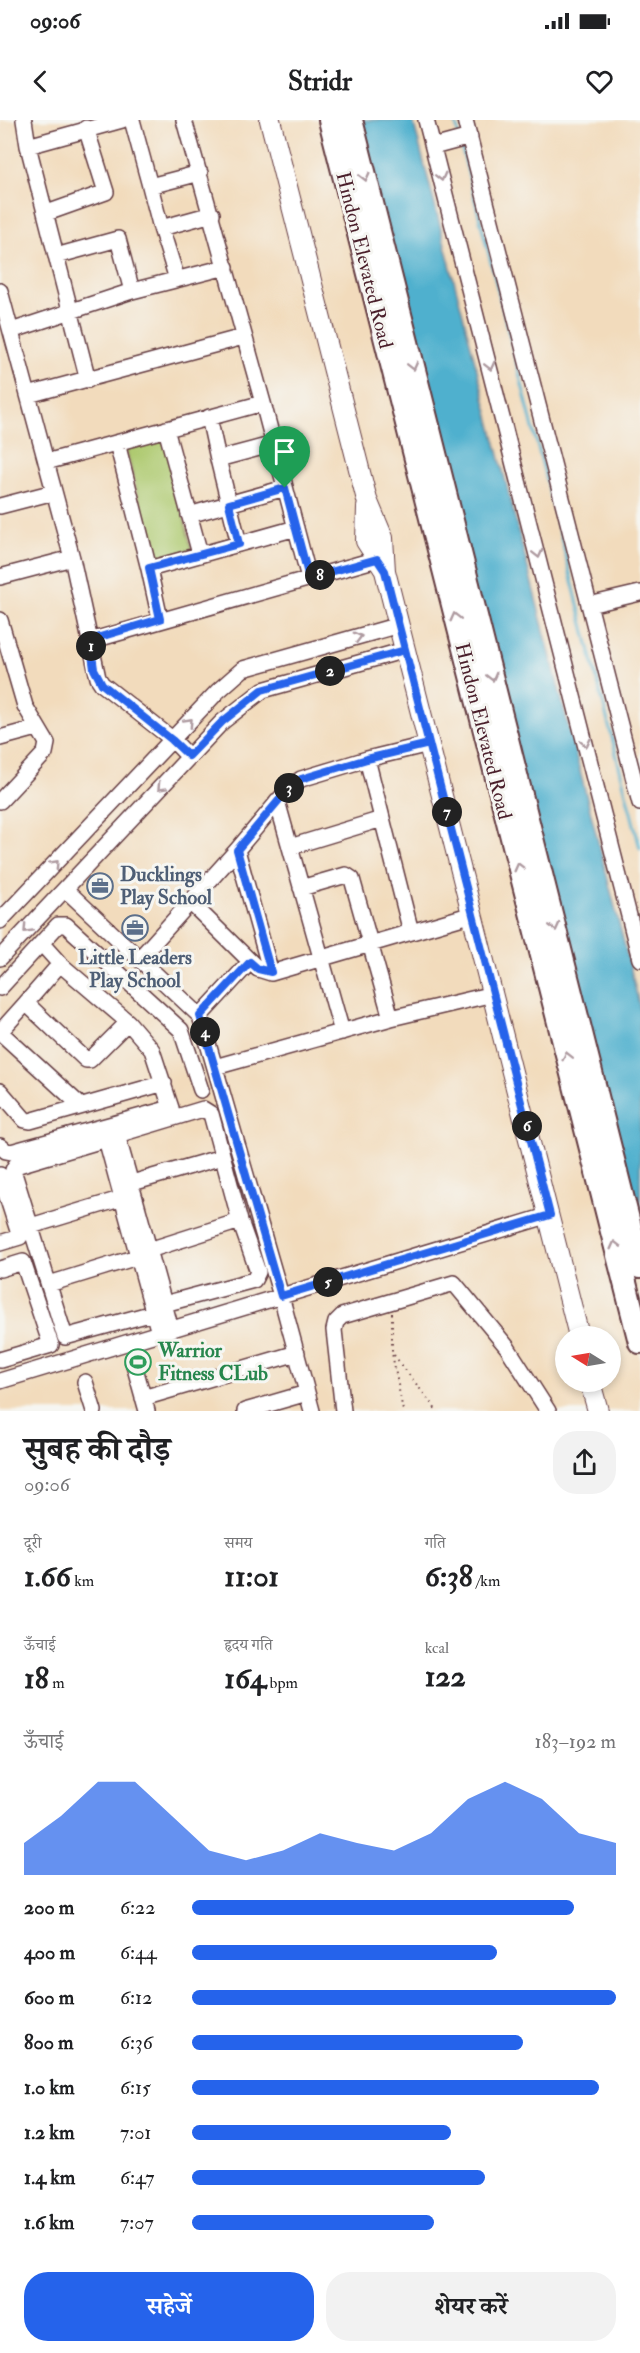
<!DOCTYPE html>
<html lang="hi">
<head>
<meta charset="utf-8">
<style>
  :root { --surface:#fff; --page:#f2f2f2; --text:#202124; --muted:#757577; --accent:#2563eb }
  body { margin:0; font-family:"IM FELL Double Pica","Noto Serif Devanagari",serif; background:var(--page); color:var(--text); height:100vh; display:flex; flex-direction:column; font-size:22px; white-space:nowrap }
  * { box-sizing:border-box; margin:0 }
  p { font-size:20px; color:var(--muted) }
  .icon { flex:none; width:33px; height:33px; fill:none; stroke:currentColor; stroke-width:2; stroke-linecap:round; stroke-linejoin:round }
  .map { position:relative; height:1291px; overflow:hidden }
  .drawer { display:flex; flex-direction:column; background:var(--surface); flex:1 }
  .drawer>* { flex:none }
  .needle { width:39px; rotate:281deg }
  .fabs { position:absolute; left:555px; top:1206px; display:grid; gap:12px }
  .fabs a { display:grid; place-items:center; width:66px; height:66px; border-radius:50%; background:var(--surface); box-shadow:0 3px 9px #0003; font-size:30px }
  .pin { position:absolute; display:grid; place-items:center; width:51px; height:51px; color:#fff; margin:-62px -26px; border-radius:50% 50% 50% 0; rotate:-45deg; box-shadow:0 0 6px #0007 }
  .pin .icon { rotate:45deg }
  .km { position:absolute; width:30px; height:30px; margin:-15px; border-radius:50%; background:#222; color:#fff; font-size:16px; line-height:30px; text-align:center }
  .round { display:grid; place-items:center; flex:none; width:63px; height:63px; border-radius:24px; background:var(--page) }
  .headline { display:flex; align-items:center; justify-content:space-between; height:102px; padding:0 24px }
  h1 { font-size:33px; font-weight:700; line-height:45px }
  .metrics { display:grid; grid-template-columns:repeat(3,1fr); gap:9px; height:102px; padding:6px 24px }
  .metrics div { display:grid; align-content:center }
  .metrics b { font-size:30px; font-weight:700 }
  .metrics small { font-size:16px; font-weight:400 }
  .metrics p { font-size:16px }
  .chart { height:168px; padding:12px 24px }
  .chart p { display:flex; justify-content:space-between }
  .chart svg { width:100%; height:108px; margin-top:6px; fill:var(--accent); opacity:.7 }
  .button { display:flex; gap:12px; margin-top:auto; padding:12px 24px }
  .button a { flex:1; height:69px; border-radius:24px; background:var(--accent); color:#fff; font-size:24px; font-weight:700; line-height:69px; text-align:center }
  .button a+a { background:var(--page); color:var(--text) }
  ul { padding:0 24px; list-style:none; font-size:20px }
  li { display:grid; grid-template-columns:96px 72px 1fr; align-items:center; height:45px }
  li i { height:15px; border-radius:8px; background:var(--accent) }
  .status { display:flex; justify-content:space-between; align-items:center; height:42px; padding:0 30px; background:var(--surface); direction:ltr }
  .status svg { height:16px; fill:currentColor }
  header { display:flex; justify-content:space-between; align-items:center; height:78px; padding:0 24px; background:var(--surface); font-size:27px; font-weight:700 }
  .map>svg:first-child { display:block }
  .green { fill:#afca71; stroke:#7c744e; stroke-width:1.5 }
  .water { fill:#4fb0ce; stroke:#4c687c; stroke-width:1.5 }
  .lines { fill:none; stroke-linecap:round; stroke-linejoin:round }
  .stream { stroke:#4fb0ce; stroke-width:3 }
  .minor-casing { stroke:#633b41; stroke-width:18 }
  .major-casing { stroke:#633b41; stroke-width:22 }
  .highway-casing { stroke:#633b41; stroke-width:26 }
  .path { stroke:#633b41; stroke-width:2; stroke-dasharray:1.5 4.5; stroke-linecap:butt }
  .minor { stroke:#fff; stroke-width:15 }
  .major { stroke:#fff; stroke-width:20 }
  .highway { stroke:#fff; stroke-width:22 }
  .oneway { stroke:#ae9aa0 }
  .route-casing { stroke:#fff; stroke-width:12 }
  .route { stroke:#2563eb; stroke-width:8 }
  .labels { text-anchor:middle; stroke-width:6; stroke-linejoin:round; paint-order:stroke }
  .street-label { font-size:20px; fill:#4a1f2b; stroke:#f6f6f2 }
  .service-label { font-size:20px; font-weight:bold; fill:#4e5e75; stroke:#f6f6f2; text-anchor:start }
  .leisure-label { font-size:20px; font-weight:bold; fill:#27864d; stroke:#f6f6f2; text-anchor:start }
</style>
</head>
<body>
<div class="status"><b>09:06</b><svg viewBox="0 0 49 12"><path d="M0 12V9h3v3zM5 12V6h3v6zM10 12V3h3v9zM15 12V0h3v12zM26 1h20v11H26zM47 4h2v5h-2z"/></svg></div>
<header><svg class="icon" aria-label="back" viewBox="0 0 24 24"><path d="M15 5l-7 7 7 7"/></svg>Stridr<svg class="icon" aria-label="heart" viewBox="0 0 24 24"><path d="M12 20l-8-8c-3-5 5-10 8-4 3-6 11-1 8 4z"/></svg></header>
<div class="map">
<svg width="640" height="1291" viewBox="0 0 640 1291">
  <rect width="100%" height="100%" fill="#f6f6f2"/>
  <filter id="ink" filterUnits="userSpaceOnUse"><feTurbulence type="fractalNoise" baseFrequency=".0167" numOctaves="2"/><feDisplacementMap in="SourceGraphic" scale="12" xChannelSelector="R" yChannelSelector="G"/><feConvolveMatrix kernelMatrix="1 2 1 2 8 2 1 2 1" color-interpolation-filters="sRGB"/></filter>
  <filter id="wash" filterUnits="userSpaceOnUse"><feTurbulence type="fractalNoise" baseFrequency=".008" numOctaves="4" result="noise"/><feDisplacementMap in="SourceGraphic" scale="24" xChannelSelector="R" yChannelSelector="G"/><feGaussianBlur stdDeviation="1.35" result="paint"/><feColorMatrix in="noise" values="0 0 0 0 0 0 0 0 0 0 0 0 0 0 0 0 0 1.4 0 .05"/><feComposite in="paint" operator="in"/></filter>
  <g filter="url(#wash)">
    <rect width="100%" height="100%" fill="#f2dbbc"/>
    <path class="green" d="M164,316L192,430L154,440L125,326Z"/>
    <path class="water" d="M350,0H413L630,846L640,888V1135Z"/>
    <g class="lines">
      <path class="stream" d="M455,0L459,16
        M461,25L640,728"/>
    </g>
  </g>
  <g filter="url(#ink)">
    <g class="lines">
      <g class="minor-casing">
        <path id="minor" d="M24,0L28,26L88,260
          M132,0L150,66L200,53
          M184,0L263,283L309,458
          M426,0L640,839
          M465,0L640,683
          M28,26L122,0
          M433,27L470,17
          M150,66L161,108
          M47,93L106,72L86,8
          M56,136L118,119L132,171
          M177,159L161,108L212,94
          M0,171L72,438L98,558L102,564L172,619L189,637
          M11,211L132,171L226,147
          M28,275L243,217
          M209,297L218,339L274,324
          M166,309L200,434
          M117,323L149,449L296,408
          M218,339L239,424
          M46,342L263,283
          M0,386L54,372
          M189,395L285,368
          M149,449L160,499
          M0,457L72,438
          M589,485L640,473
          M0,500L25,586L47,623L45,633L0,681
          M90,521L377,439
          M0,618L37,608
          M367,639L411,812
          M277,681L342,912
          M290,727L382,699
          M237,730L271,853
          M301,768L346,755L352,759L391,898
          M65,769L200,896L281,1176L312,1291
          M190,782L258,849L271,853L473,794
          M0,801L218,571L243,549L399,505
          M0,838L222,602L263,570L405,530
          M139,839L237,730L290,667L301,659L367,639L429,624
          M60,844L26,883L86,940H90L128,902
          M0,868L58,805H66L181,910L201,970
          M200,896L250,842
          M0,912L81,986
          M0,912L26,883
          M215,947L391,898L493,874
          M0,971L25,1000L30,1001L164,963
          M0,1026L6,1031L11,1032L171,988L152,930L128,902L60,844L42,824
          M0,1055L20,1117L0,1123
          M132,1063L222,1037
          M31,1106L123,1078
          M149,1130L240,1101
          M0,1149L23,1142L51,1225L0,1240
          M49,1164L137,1137
          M164,1184L254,1160L258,1152L240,1101L211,994L203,989L117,1015C136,1080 153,1145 171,1209
          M153,1193L65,1217L13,1050L15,1046L106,1019L159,1213
          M133,1241L147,1291
          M0,1261L550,1095
          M85,1262L94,1291
          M143,1278L297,1233
          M245,1291L307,1273
          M343,1291L334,1210L336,1202L342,1196L454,1163L507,1227L548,1291"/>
      </g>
      <g class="major-casing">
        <path id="major" d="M270,0L367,380L383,418L385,451L579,1216
          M367,387L366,421L384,449
          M590,1262L598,1291"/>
      </g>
      <g class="highway-casing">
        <path id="highway" d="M330,0L640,1222
          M351,0L640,1147"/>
      </g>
      <path class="path" d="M392,1193V1233L403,1291
        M394,1235L437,1291"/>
      <use href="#minor" class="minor"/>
      <use href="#major" class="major"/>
      <use href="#highway" class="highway"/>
    </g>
    <defs><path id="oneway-chevron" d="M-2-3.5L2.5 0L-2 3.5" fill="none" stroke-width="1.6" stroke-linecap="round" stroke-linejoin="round" transform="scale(1.5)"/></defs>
    <g class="oneway">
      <use href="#oneway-chevron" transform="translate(365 57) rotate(76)"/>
      <use href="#oneway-chevron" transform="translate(441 57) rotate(76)"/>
      <use href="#oneway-chevron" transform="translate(413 246) rotate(76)"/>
      <use href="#oneway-chevron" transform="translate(490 246) rotate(76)"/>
      <use href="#oneway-chevron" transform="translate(538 434) rotate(76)"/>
      <use href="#oneway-chevron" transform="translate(455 497) rotate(-104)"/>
      <use href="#oneway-chevron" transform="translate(358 517) rotate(-15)"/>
      <use href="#oneway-chevron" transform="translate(492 557) rotate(76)"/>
      <use href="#oneway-chevron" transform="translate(189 602) rotate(-47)"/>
      <use href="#oneway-chevron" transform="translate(586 623) rotate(76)"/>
      <use href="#oneway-chevron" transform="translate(161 667) rotate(133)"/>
      <use href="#oneway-chevron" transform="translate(55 744) rotate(-47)"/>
      <use href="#oneway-chevron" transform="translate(519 747) rotate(-104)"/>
      <use href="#oneway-chevron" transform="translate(555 807) rotate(76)"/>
      <use href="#oneway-chevron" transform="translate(27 809) rotate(133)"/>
      <use href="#oneway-chevron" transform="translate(567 936) rotate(-104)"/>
      <use href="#oneway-chevron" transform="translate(615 1125) rotate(-104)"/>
    </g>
  </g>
  <g class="lines" filter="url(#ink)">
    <g class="route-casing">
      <path id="route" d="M285,368L229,384L239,424L149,448L160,499L90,520L94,549L102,564L172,620L189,636L222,602L262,570L405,530L429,624L367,639L301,659L290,667L237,730L271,852L258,849L250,842L200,896L281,1176L550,1095L399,506L385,451L377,439L309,458L285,368"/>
    </g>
    <use href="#route" class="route"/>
  </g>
  <defs>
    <g id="office-ring" transform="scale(1.35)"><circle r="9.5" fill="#f6f6f2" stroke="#5c6f8a" stroke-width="1.5"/><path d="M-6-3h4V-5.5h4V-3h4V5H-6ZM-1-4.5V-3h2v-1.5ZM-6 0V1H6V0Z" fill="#5c6f8a"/></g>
    <g id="stadium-ring" transform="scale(1.35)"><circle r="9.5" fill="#f6f6f2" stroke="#2e9e5b" stroke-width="1.5"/><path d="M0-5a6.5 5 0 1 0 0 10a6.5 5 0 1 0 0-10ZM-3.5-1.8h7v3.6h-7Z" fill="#2e9e5b"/></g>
  </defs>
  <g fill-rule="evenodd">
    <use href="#office-ring" x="100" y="766"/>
    <use href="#office-ring" x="135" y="808"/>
    <use href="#stadium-ring" x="138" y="1242"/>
  </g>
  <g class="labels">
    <g class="street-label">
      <text transform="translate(365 140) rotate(76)" y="7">Hindon Elevated Road</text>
      <text transform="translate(484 611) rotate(76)" y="7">Hindon Elevated Road</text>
    </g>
    <g class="service-label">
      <text x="120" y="761">Ducklings<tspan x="120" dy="23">Play School</tspan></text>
      <text x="135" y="844" text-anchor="middle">Little Leaders<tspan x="135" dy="23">Play School</tspan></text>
    </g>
    <g class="leisure-label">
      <text x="158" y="1237">Warrior<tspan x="158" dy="23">Fitness CLub</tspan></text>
    </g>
  </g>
</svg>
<div class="fabs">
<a><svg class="needle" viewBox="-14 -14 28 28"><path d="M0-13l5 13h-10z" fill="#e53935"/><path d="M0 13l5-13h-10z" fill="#757577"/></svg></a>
</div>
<div class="pin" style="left:285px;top:368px;background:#1e9e55"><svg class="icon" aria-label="arrive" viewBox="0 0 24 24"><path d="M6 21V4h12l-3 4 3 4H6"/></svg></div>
<b class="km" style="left:91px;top:526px">1</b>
<b class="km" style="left:330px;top:551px">2</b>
<b class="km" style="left:289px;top:668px">3</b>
<b class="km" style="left:205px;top:912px">4</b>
<b class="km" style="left:328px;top:1162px">5</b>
<b class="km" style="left:527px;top:1006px">6</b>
<b class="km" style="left:447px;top:692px">7</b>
<b class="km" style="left:320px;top:455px">8</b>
</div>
<section class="drawer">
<div class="headline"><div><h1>सुबह की दौड़</h1><p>09:06</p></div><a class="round"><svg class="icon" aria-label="share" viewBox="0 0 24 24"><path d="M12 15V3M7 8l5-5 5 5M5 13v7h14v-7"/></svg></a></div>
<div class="metrics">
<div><p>दूरी</p><b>1.66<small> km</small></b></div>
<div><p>समय</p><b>11:01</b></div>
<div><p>गति</p><b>6:38<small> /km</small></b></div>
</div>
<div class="metrics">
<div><p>ऊँचाई</p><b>18<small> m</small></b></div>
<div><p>हृदय गति</p><b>164<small> bpm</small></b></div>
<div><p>kcal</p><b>122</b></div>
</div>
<div class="chart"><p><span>ऊँचाई</span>183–192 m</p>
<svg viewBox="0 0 160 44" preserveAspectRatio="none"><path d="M0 44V31L10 20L20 6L30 6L40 20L50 34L60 38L70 34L80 27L90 31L100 34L110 27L120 13L130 6L140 13L150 27L160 31V44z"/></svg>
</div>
<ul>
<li><b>200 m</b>6:22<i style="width:90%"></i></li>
<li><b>400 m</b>6:44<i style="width:72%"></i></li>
<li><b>600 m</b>6:12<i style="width:100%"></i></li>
<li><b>800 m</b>6:36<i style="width:78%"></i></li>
<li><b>1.0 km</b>6:15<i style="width:96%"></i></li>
<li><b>1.2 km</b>7:01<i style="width:61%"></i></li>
<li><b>1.4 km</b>6:47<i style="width:69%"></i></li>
<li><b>1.6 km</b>7:07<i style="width:57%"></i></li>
</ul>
<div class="button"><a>सहेजें</a><a>शेयर करें</a></div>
</section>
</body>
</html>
